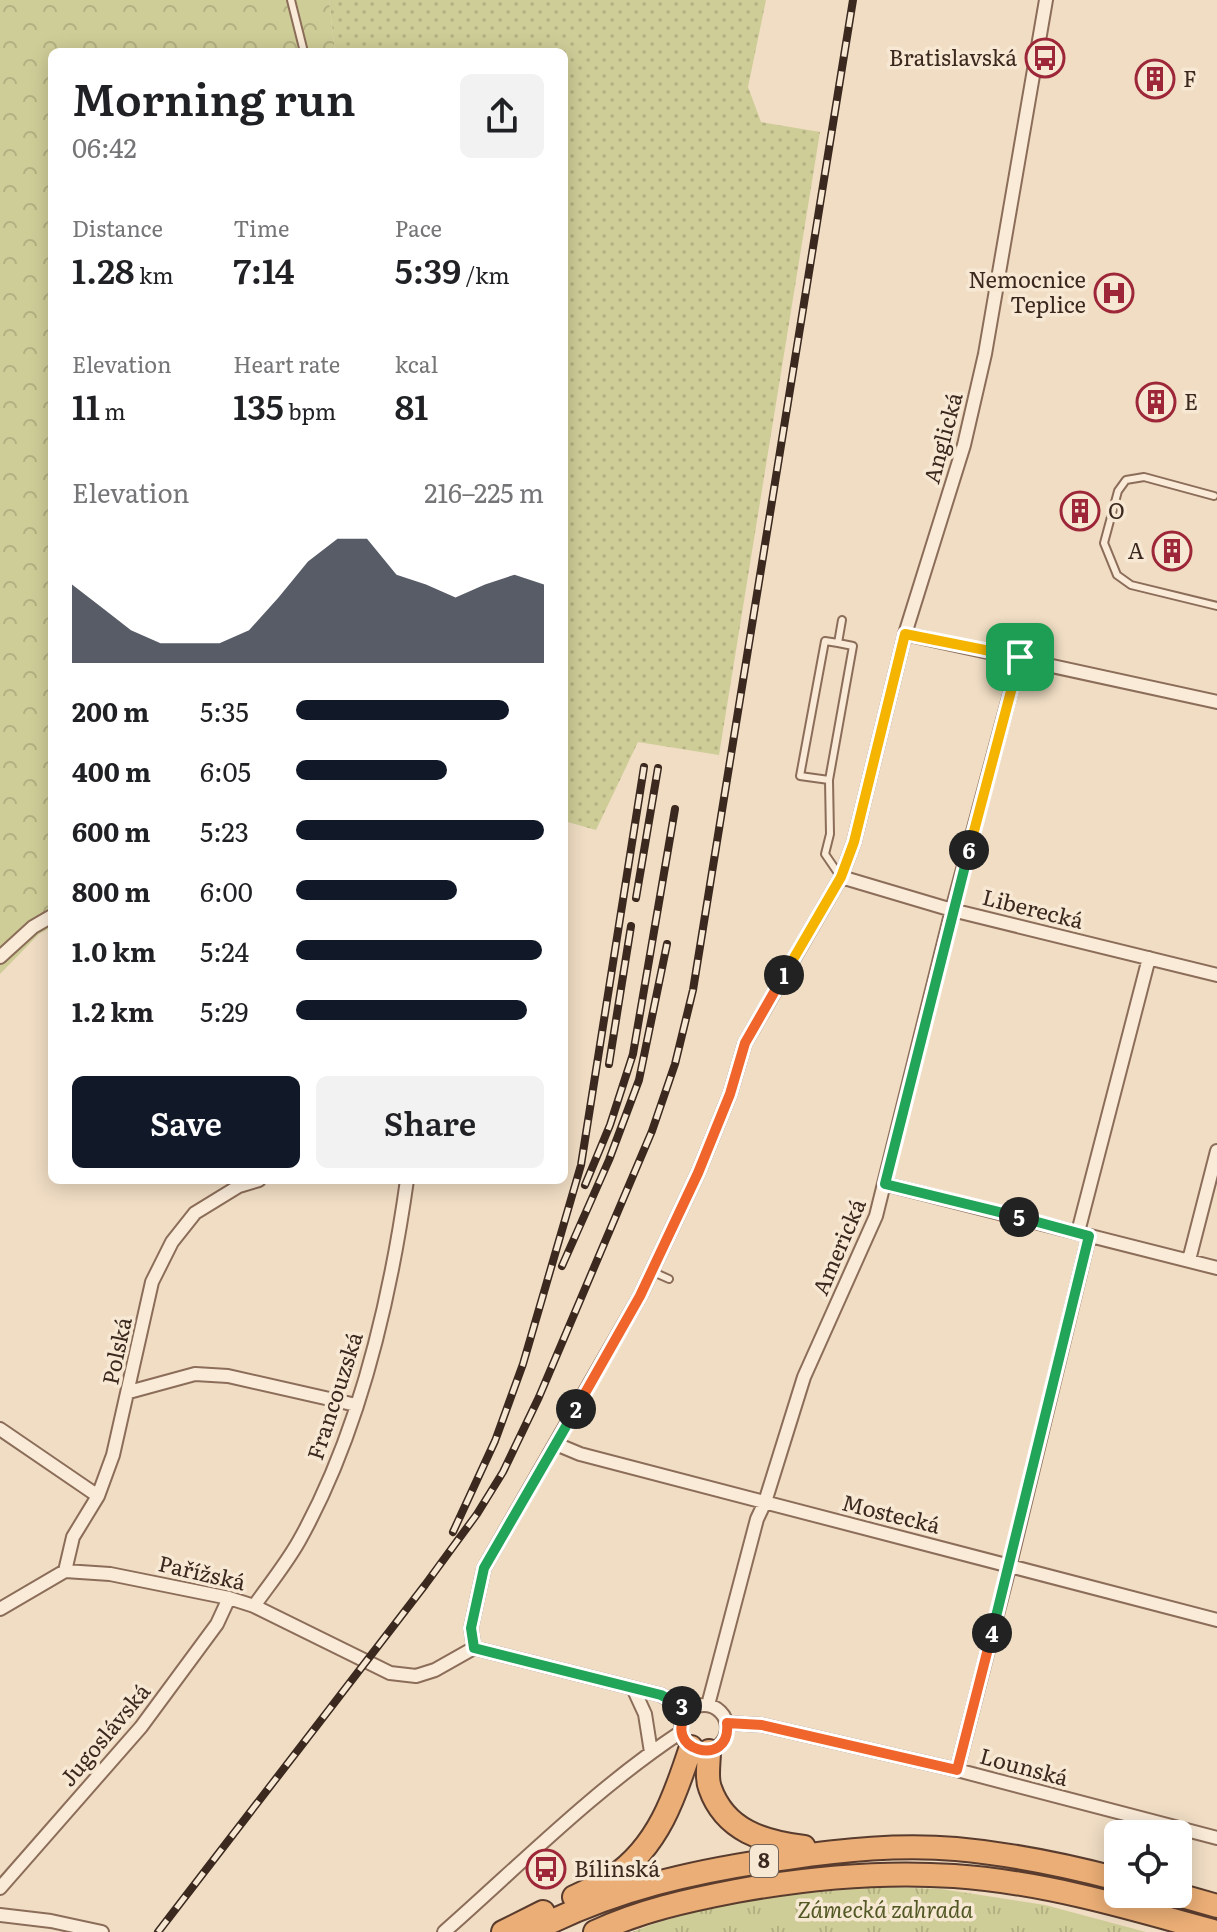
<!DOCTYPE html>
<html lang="en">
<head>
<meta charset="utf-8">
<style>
  :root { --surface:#fff; --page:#f2f2f2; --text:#202124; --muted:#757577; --accent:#111827 }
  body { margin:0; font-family:Literata,serif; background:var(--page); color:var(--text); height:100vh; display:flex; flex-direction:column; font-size:30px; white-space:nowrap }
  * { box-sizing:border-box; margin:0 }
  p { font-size:26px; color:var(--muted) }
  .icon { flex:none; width:44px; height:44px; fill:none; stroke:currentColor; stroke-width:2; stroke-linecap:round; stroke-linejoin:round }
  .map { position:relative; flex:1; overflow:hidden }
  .side { position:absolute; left:48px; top:48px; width:520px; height:1136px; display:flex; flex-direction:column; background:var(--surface); border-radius:12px; box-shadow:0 4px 20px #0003 }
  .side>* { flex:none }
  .tools { position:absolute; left:1104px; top:1820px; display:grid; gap:16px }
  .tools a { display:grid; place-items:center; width:88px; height:88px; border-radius:12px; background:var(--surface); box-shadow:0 4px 20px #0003; font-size:40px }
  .pin { position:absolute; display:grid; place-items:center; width:68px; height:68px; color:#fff; margin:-34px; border-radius:16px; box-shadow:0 4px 12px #0006 }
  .km { position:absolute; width:40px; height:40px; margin:-20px; border-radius:50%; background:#222; color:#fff; font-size:22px; line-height:40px; text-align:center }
  .round { display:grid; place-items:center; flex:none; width:84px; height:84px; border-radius:12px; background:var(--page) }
  .overview { display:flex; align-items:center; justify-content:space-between; height:136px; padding:0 24px }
  h1 { font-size:44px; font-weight:600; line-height:60px }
  .metrics { display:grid; grid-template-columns:repeat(3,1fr); gap:12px; height:136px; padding:8px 24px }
  .metrics div { display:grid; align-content:center }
  .metrics b { font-size:34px; font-weight:600 }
  .metrics small { font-size:22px; font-weight:400 }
  .metrics p { font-size:22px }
  .chart { height:224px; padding:16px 24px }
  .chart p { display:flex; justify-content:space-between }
  .chart svg { width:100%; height:144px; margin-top:8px; fill:var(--accent); opacity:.7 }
  .button { display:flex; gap:16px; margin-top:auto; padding:16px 24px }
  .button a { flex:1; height:92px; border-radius:12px; background:var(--accent); color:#fff; font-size:32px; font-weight:600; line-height:92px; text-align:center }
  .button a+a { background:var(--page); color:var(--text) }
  ul { padding:0 24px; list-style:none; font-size:26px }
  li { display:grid; grid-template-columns:128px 96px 1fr; align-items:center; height:60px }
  li i { height:20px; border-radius:10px; background:var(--accent) }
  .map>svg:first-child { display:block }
  .grass { fill:url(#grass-dots) }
  .forest { fill:url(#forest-crowns) }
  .park { fill:url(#park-tufts) }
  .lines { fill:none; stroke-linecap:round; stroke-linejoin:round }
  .service-casing { stroke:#8b6d59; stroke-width:10 }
  .minor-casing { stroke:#8b6d59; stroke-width:16 }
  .trunk-casing { stroke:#593c2e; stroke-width:26 }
  .service { stroke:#faebd8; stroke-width:6 }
  .minor { stroke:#faebd8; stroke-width:12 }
  .trunk { stroke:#ebae76; stroke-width:22 }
  .rail-casing { stroke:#3b281e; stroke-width:8 }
  .rail { stroke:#f7e8d4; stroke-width:5; stroke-dasharray:15; stroke-linecap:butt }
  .split-1-casing { stroke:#fff; stroke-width:16 }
  .split-2-casing { stroke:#fff; stroke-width:16 }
  .split-3-casing { stroke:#fff; stroke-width:16 }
  .split-4-casing { stroke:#fff; stroke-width:16 }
  .split-5-casing { stroke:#fff; stroke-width:16 }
  .split-6-casing { stroke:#fff; stroke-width:16 }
  .split-7-casing { stroke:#fff; stroke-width:16 }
  .split-1 { stroke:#f5b400; stroke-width:10 }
  .split-2 { stroke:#f0652b; stroke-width:10 }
  .split-3 { stroke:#22a559; stroke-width:10 }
  .split-4 { stroke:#f0652b; stroke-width:10 }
  .split-5 { stroke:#22a559; stroke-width:10 }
  .split-6 { stroke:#22a559; stroke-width:10 }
  .split-7 { stroke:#f5b400; stroke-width:10 }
  .labels { text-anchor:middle; stroke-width:7; stroke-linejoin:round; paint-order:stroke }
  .shield { fill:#f7e8d4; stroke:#736255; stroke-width:2 }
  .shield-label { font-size:20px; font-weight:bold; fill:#3b281e }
  .poi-label { font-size:22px; fill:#3b281e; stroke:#f7e8d4; text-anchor:start }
  .street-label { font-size:22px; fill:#3b281e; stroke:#f7e8d4 }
  .park-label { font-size:22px; font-style:italic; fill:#525824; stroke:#f7e8d4 }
</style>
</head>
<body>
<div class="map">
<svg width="1217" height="1932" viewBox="0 0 1217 1932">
  <defs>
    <pattern id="grass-dots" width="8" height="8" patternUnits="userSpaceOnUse" patternTransform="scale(2)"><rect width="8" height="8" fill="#cfcd97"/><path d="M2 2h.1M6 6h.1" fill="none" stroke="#b3b082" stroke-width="1.8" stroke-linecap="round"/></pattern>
    <pattern id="forest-crowns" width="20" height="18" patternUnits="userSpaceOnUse" patternTransform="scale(2)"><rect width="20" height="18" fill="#cfcd97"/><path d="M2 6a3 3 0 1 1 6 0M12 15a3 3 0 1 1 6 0" fill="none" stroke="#b3b082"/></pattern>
    <pattern id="park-tufts" width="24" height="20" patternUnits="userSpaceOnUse" patternTransform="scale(2)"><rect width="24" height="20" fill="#cfcd97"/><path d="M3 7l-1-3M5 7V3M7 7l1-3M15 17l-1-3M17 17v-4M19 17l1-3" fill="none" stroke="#b3b082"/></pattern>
  </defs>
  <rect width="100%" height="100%" fill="#f0ddc4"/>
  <path class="grass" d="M329,0H766L748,87L761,122L820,132L719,755L638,742L596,830L564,821V52H335Z"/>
  <path class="forest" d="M0,0H329L335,52H52V927L39,934L0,974Z"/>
  <path class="park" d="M879,1887L941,1889L1045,1905L1146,1932H632C710,1901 796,1893 879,1887Z"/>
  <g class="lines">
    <g class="service-casing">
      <path id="service" d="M291,0L304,52
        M1214,496L1144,477L1126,480L1118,491L1104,543L1117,575L1131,585L1217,606
        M829,780L800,776L825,641L838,643
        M840,876L825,854L830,834L829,780L853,646L838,643L842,620
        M651,1271L669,1279"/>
    </g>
    <g class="minor-casing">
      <path id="minor" d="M905,634L1217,702
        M841,877L952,910L1217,975
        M0,957L33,927L52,916
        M885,1184L1217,1268
        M1078,1232L1149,958
        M1189,1260L1217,1151
        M129,1392L195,1374L228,1376L356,1405
        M0,1429L98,1496
        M556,1444L580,1454L1217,1620
        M65,1571L73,1537L98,1496L113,1455L152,1282L172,1242L195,1213L239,1186L259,1180
        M254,1606C269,1585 286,1564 299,1541C359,1434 390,1301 407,1180
        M0,1609L65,1571L110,1574L229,1598L254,1606L390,1673L416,1676L435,1670L474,1648
        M474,1648L471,1628L484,1568L640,1296L698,1173L730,1094L745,1043L841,877L854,842L905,634L964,445L985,354L1046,0
        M474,1648L661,1695L689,1711
        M633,1688L645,1714L651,1752
        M681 1728a23 23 0 1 1 46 0a23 23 0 1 1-46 0Z
        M708,1705L757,1519L765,1502L804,1377L876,1216L952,910L1020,657
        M727,1723L762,1725L957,1770L1217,1838
        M957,1770L1010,1564L1089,1236
        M0,1888L141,1727L217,1624L229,1598
        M0,1915L51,1921L102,1932
        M444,1932C521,1864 595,1789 681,1732"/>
    </g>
    <g class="trunk-casing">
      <path id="trunk" d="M709,1751C709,1762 706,1778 710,1788C725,1831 764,1842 804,1847
        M1175,1894L1217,1906
        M574,1897C587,1891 601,1885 613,1877C658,1847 675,1796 691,1747
        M503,1932L543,1912
        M531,1932C611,1889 698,1870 787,1858C843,1850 900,1844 956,1849C1011,1854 1065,1865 1118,1879
        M595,1932C639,1911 689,1900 736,1891C807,1878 881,1871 954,1876C1043,1882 1131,1908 1216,1932"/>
    </g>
    <use href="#service" class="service"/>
    <use href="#minor" class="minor"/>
    <use href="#trunk" class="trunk"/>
    <g class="rail-casing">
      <path id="rail" d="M636,898L658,768
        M609,1064L631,926
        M585,1185L610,1125L633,1054L675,809
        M562,1266L609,1160L639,1080L667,944
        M453,1532L495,1441L523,1364L581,1165L644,767
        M158,1932L425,1585L477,1514L503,1472L539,1397L652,1131L675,1064L693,990L853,0"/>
    </g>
    <use href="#rail" class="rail"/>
  </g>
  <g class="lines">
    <g class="split-1-casing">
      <path id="split-1" d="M784,975L841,877L854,842L905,634L1020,657"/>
    </g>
    <g class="split-2-casing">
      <path id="split-2" d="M576,1409L640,1296L698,1173L730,1094L745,1043L784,975"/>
    </g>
    <g class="split-3-casing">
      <path id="split-3" d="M576,1409L484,1568L471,1628L474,1648L661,1695L682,1706"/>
    </g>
    <g class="split-4-casing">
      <path id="split-4" d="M682,1706L689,1711C658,1749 732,1771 727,1723L762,1725L957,1770L992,1633"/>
    </g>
    <g class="split-5-casing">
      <path id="split-5" d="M992,1633L1089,1236L1019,1217"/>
    </g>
    <g class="split-6-casing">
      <path id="split-6" d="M969,850L885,1184L1019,1217"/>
    </g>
    <g class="split-7-casing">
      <path id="split-7" d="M969,850L1020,657"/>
    </g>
    <use href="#split-1" class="split-1"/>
    <use href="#split-2" class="split-2"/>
    <use href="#split-3" class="split-3"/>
    <use href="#split-4" class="split-4"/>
    <use href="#split-5" class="split-5"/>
    <use href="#split-6" class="split-6"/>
    <use href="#split-7" class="split-7"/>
  </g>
  <defs>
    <g id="bus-ring" transform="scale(2)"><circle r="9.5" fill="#f7e8d4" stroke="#9d2738" stroke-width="1.5"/><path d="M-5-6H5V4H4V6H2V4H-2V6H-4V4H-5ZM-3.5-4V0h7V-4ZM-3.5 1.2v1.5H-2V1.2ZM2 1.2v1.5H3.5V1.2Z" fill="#9d2738"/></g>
    <g id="building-ring" transform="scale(2)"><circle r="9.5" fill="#f7e8d4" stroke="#9d2738" stroke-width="1.5"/><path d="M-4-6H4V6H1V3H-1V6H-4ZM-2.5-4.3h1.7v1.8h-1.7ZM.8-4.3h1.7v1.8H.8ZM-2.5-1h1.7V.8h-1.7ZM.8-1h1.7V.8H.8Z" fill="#9d2738"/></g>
    <g id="hospital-ring" transform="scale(2)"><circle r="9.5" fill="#f7e8d4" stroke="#9d2738" stroke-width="1.5"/><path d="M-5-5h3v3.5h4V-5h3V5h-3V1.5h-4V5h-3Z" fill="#9d2738"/></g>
  </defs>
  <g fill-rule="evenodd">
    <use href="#bus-ring" x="1045" y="58"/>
    <use href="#building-ring" x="1155" y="79"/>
    <use href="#hospital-ring" x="1114" y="293"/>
    <use href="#building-ring" x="1156" y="402"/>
    <use href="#building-ring" x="1080" y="511"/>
    <use href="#building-ring" x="1172" y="551"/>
    <use href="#bus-ring" x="546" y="1869"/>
  </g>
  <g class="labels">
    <rect class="shield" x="750" y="1845" width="28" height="32" rx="6"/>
    <g class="shield-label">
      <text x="764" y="1868">8</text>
    </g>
    <g class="poi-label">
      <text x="1017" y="66" text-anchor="end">Bratislavská</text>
      <text x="1183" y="87">F</text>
      <text x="1086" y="288" text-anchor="end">Nemocnice<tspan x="1086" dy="25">Teplice</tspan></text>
      <text x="1184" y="410">E</text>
      <text x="1108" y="519">O</text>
      <text x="1144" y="559" text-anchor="end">A</text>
      <text x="574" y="1877">Bílinská</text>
    </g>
    <g class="street-label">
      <text transform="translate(943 438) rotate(-75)" y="8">Anglická</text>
      <text transform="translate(1033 909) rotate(14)" y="8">Liberecká</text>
      <text transform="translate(839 1247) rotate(-67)" y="8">Americká</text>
      <text transform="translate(117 1351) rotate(-78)" y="8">Polská</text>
      <text transform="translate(335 1396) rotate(-72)" y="8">Francouzská</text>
      <text transform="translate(891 1514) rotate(14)" y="8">Mostecká</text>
      <text transform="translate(202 1573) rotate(13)" y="8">Pařížská</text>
      <text transform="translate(105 1735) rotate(-50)" y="8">Jugoslávská</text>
      <text transform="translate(1024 1767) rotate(15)" y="8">Lounská</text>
    </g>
    <g class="park-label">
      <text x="885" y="1918">Zámecká zahrada</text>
    </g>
  </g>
</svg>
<div class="tools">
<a><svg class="icon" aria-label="locate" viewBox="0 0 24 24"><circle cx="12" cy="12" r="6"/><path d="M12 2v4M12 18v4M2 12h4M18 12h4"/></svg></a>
</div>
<div class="pin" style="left:1020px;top:657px;background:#1e9e55"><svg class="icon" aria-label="arrive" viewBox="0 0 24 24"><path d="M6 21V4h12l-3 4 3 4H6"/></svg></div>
<b class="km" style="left:784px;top:975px">1</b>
<b class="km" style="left:576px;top:1409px">2</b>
<b class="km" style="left:682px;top:1706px">3</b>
<b class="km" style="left:992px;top:1633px">4</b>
<b class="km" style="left:1019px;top:1217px">5</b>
<b class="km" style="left:969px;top:850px">6</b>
<section class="side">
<div class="overview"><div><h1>Morning run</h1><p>06:42</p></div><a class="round"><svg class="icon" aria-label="share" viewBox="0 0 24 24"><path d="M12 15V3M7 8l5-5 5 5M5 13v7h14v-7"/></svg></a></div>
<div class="metrics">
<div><p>Distance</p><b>1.28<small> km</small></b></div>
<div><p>Time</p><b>7:14</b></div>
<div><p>Pace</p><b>5:39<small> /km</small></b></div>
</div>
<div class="metrics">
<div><p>Elevation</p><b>11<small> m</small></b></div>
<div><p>Heart rate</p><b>135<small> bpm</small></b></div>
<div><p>kcal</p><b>81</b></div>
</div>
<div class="chart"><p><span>Elevation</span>216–225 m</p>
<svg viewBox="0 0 160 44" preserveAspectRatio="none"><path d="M0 44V20L10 27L20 34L30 38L40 38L50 38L60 34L70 24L80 13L90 6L100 6L110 17L120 20L130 24L140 20L150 17L160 20V44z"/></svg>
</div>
<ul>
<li><b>200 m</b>5:35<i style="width:86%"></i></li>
<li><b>400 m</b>6:05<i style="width:61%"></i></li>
<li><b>600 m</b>5:23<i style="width:100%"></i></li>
<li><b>800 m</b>6:00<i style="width:65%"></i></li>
<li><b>1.0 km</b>5:24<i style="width:99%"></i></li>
<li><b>1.2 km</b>5:29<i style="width:93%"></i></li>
</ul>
<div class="button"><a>Save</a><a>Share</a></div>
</section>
</div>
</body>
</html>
